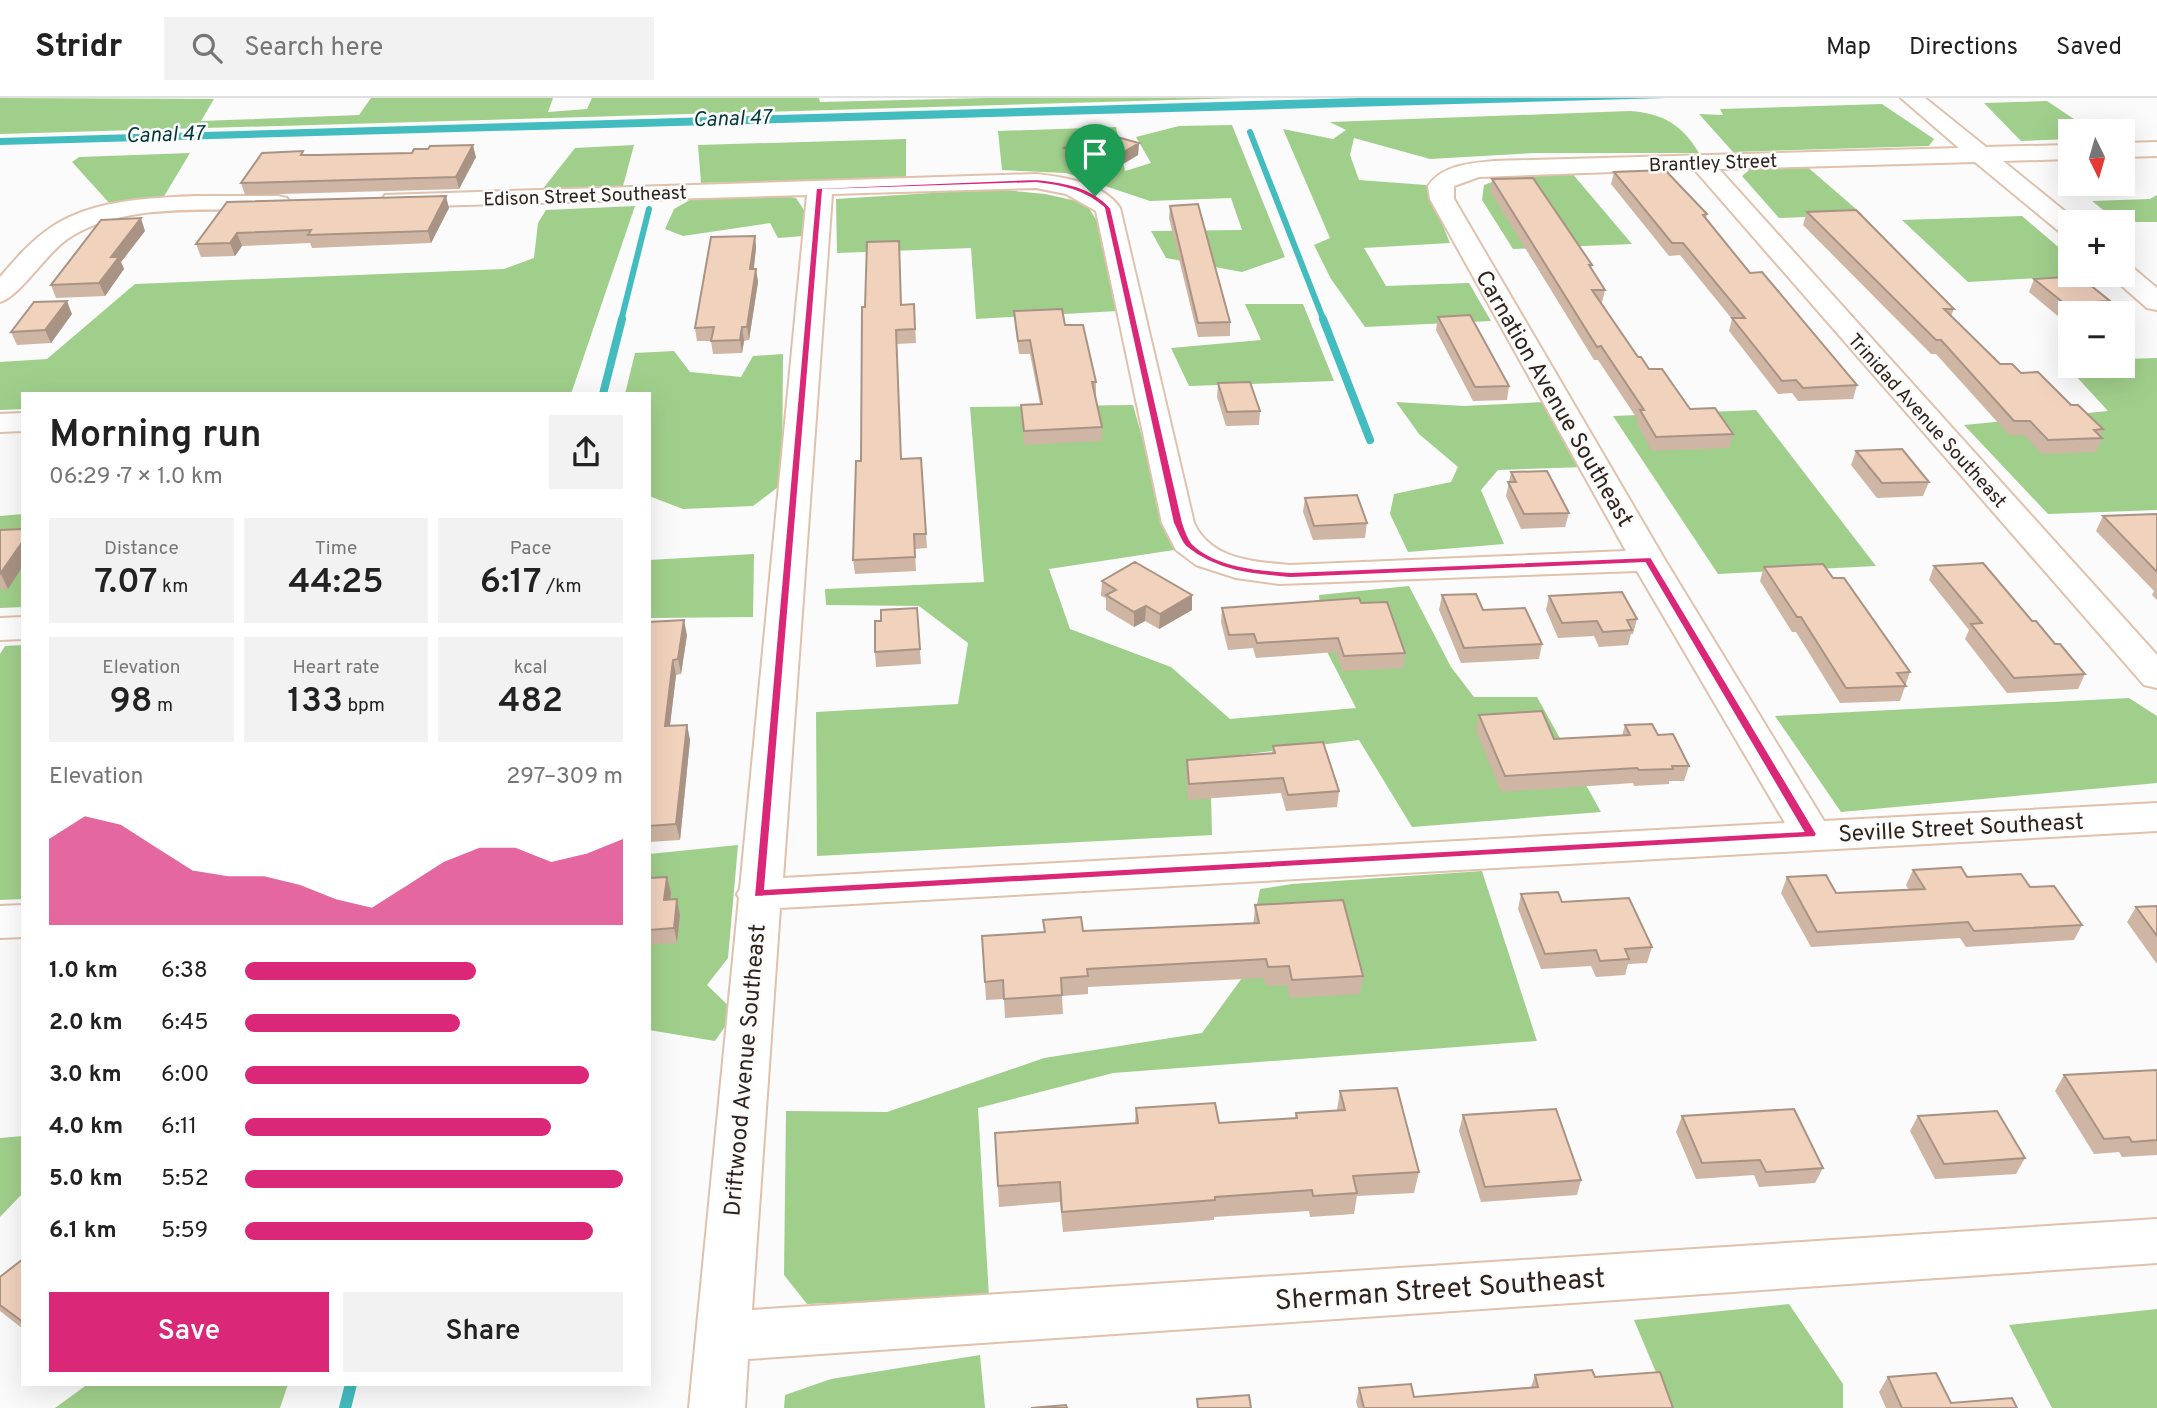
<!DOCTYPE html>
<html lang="en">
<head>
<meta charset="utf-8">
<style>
  :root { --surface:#fff; --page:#f2f2f2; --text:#222; --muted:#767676; --line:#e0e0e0; --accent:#db2777 }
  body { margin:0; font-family:Overpass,sans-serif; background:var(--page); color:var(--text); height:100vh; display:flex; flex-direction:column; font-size:26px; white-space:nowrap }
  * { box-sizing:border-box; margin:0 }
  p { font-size:23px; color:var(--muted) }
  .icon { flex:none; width:38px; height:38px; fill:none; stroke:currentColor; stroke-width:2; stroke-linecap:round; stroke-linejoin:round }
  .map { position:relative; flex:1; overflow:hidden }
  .details { position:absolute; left:21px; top:294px; width:630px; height:994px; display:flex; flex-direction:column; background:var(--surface); border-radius:0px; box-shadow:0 7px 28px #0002 }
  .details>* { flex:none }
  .needle { width:46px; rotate:175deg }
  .controls { position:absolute; left:2058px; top:21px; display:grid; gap:14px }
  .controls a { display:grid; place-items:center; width:77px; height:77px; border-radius:0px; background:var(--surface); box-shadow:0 7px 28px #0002; font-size:35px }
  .pin { position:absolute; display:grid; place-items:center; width:60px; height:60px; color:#fff; margin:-72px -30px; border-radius:50% 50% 50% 0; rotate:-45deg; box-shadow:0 0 7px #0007 }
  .pin .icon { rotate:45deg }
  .round { display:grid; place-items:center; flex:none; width:74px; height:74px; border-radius:0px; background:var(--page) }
  .head { display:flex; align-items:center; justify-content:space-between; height:119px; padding:0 28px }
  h1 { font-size:38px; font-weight:600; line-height:52px }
  .figures { display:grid; grid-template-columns:repeat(3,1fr); gap:10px; height:119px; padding:7px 28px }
  .figures div { display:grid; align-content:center; border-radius:0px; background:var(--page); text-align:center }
  .figures b { font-size:35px; font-weight:600 }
  .figures small { font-size:19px; font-weight:400 }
  .figures p { font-size:19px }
  .chart { height:196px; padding:14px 28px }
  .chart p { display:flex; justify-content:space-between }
  .chart svg { width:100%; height:126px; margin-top:7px; fill:var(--accent); opacity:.7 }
  .cta { display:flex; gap:14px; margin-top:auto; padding:14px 28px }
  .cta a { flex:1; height:80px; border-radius:0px; background:var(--accent); color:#fff; font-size:28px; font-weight:600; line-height:80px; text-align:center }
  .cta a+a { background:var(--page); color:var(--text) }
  ul { padding:0 28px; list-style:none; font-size:23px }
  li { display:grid; grid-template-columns:112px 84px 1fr; align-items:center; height:52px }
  li i { height:18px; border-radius:9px; background:var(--accent) }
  header { display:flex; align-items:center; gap:42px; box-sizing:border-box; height:98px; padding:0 35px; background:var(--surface); border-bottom:2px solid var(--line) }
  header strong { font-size:33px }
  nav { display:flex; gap:38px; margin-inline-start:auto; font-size:24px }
  .search { width:490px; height:63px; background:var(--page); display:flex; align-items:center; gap:18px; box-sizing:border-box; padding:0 24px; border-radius:0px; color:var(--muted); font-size:26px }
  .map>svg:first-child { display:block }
  .forest { fill:#a0cf8b }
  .water { fill:#43bcc0 }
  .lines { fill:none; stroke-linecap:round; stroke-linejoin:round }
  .stream-far2 { stroke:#43bcc0; stroke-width:6 }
  .stream-far1 { stroke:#43bcc0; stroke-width:8 }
  .stream { stroke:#43bcc0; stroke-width:12 }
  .minor-casing { stroke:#e0c1ac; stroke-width:4 }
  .minor { fill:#fff; fill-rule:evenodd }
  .wall { fill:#cfb5a3 }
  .shaded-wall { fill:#a99384 }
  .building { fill:#f1d2bd; stroke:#a99384; stroke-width:2 }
  .route { fill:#db2777; stroke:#fff; stroke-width:2; fill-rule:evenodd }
  .labels { text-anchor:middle; stroke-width:5; stroke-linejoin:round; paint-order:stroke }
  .far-street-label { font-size:19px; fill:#30241c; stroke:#fbfbfb }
  .far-water-label { font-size:21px; font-style:italic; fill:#00393a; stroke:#fbfbfb }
  .street-label { font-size:23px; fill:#30241c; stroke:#fbfbfb }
  .near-street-label { font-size:28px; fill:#30241c; stroke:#fbfbfb }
</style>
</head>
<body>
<header>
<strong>Stridr</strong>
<div class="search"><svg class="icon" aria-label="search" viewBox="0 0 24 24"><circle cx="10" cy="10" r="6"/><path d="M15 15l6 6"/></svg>Search here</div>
<nav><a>Map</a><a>Directions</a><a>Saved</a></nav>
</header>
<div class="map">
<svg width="2157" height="1310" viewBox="0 0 2157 1310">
  <rect width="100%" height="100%" fill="#fbfbfb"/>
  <path class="forest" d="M0,0L214,1L201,23L359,17L371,0H553L548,14L587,11L592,0H819L820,4L988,0H1241L0,36Z
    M2047,3L2092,33H2070V41L2021,43L1984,5Z
    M1882,6L1934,41L1929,48L1733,54L1699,16L1723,17L1720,11Z
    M1630,13C1662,15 1683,27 1699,55H1534L1430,61L1354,40L1350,57L1359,82L1426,87L1450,145L1364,150L1386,188L1469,185L1491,223L1365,229L1331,181L1314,147L1330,140L1283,31L1333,41L1346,32L1330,24Z
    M1232,27L1285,159L1242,174L1166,160L1151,133L1242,132L1231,100L1150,103L1066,75L1002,72L998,33L1116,29L1125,73L1151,65L1136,39L1179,28Z
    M906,41V79L701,85L698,47Z
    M634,47L623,88L542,92L575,50Z
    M190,55L163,100L132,102L111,107L72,64L79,59Z
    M1804,66L1863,117L1779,120L1742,78L1753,69Z
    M1571,74L1632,146L1513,151L1482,102L1484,87L1503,80Z
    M994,91L1045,96L1086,105L1098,125L1117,213L976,221L971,150L837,155L836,101Z
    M765,95L796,100L804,112V138L778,140L770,125L683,138L665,131L674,111L695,99Z
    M2157,97V124H2118L2092,103L2150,101Z
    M635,108L571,296H23V311L0,312V264L47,261L135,186L504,171L534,160L538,125L546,112Z
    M2022,118L2070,159V177H2093L1968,184L1902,122Z
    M1245,206H1303L1334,283L1189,288L1171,250L1261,242Z
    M674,253L690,274L741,279L753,258L783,256L782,386L753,408L683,411L649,398V296H625L635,255Z
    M2157,260V412L2048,416L1964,327L2108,313L2063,264H2070V268H2123V261Z
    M1396,304L1464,308L1544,304L1585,369L1498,372L1481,392L1504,446L1408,454L1390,416L1394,396L1451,384L1458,369L1419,336Z
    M1133,307L1174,452L1049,471L1070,531L1171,569L1230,621L1356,610L1322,544L1319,497L1409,488L1451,569L1474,599H1537L1601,714L1412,729L1359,642L1210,661L1212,737L817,758L816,614L958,606L968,545L919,508L826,507L825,491L984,484L970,309Z
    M1756,312L1876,468L1718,476L1613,318Z
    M23,416V509L0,510V418Z
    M754,456L753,519L649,520V462Z
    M23,547V801L0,802V556L5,548Z
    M2129,600L2157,618V685L1841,714L1775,618Z
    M738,747L728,860L707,887L735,914L715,943L649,932V756Z
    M1482,773L1537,943L1113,975L978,1010L989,1199L807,1206L784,1177L786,1013L887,1014L1044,960L1202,935L1242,880L1260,791L1292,786Z
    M23,1038V1095L0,1119V1040Z
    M1789,1206L1843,1286V1310H1671L1634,1222Z
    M2157,1211V1310H2052L2009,1227Z
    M980,1257L985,1310H784L785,1297L831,1281Z
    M88,1286H288L280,1310H55Z"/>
  <path class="water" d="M1359,0H1667L0,47V40Z"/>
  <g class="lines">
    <path class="stream-far2" d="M1250,34L1324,223
      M621,223L649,111"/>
    <path class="stream-far1" d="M1323,221L1370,342
      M603,296L622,221"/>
    <path class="stream" d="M345,1310L351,1286"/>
    <g class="minor-casing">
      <path id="minor" d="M1901,0H1925L1986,49L2070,47V61L2003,63L2078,124H2070V137L2061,135L1975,64L1719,71L2157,557V590L2144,587L1694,71L1479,79L1454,88V101L1665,462L1824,723L2157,705V733L780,810L752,1212L2157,1121V1165L748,1261L745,1310H689L739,800L737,796L740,791L807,97L394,109L385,107L382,102L385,97L1036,76C1064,79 1103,85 1120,110L1194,425C1211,462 1255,464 1291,467L1626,453L1430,101L1428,88C1442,67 1471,65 1494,63L1959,50ZM1036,90L1066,96L1096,113L1162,425L1176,452L1196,467L1236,480L1279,486L1637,473L1785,725L783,780L832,96Z
        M2157,44V58L2123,59V45Z
        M197,98H278L287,100L290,105L287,110L278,112C214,113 121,103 66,142C46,156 19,199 0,204V179C14,163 28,146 46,133C87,102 147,100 197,98Z
        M2123,167L2132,169L2157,190V212L2147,210L2114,181L2111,177H2123Z
        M23,315V333L0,334V316Z
        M23,519V541L0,542V520Z
        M23,807V839L0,840V808Z"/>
    </g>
    <use href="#minor" class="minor"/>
  </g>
  <path class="wall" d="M1139,45L1138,57L1108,75L1064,62V50Z
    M304,57L476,59L459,91L245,97L241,85Z
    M1614,74L1707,116L1706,120L1750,175L1857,287L1853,301L1798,303L1792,295L1778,296L1729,233L1732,221L1680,157L1669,158L1611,86Z
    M1492,81L1592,167L1591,170L1605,192L1602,205H1601L1638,259L1690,311L1733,336L1729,350L1652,353L1637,326L1638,322L1598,262H1594L1490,93Z
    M227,104L449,110L431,145L312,150L310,145L242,148L235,158L201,159L196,146Z
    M1170,108L1230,224V238L1198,239L1169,120Z
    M1807,114L1954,211L1951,218L2000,266L2021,275L2071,307L2103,331L2100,338L2102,340L2096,354L2042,356L2024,337H2009L1936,256H1931L1803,127Z
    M145,133L121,164L124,171L105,198L56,200L51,187Z
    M755,138L756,150L754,171H756L758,184L749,242L744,243L742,255L713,256L711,243H697L695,230Z
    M899,143L901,207L914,206L916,245L897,246L901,361L921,360L927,450L915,451L916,473L855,476L853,462L861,363L865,209Z
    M2034,181L2110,203L2104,215H2070V218L2059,219L2029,194Z
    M1014,213L1065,227L1096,284V298H1095L1102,329V343L1025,347L1021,321V307L1040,306L1030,256H1019L1015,226Z
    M72,216L51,245L17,247L11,234Z
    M1438,219L1509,288L1507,302L1473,303L1436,232Z
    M1218,285L1260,313L1259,327L1226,328L1217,299Z
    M1856,353L1929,384L1923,398L1877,400L1851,367Z
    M1511,374L1569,415L1565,429L1521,431L1506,398Z
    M1305,400L1367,425L1365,440L1313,442L1303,414Z
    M2157,416V502L2152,497L2154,493L2096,433L2103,418Z
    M23,431V468L8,491H0V432Z
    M1934,468L2032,523L2085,576L2078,591L2007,595L1965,541L1969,532L1929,482Z
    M1764,469L1833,480L1910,574L1900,603L1840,605L1796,534H1792L1760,483Z
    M1102,483L1192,512L1159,531L1145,523L1134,529L1106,512V500L1101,498Z
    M1442,497L1483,512L1542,546L1539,561L1461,565L1439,512Z
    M1549,498L1637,521L1633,536H1631L1628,547L1599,549L1594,538L1558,540L1546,512Z
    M1361,505L1405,555L1403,570L1342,573L1336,554L1256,560L1253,550L1228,552L1221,524L1222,510Z
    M917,510L921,566L876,569L875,554L881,523Z
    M649,524L687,537L681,576L676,577L670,628L687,627L690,642L680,742L649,744Z
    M1479,617L1554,641L1622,638L1625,627L1658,637L1689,668L1684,683H1669V686L1634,688L1633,685L1501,694L1476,632Z
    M1273,648L1339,693L1337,709L1286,713L1281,695L1188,702L1186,677L1187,662L1272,656Z
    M1913,772L2030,789L2082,827L2074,842L1966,849L1960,840L1811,849L1781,795L1787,779L1836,795L1909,792L1906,787Z
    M667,779L671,795L670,802L680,817L677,845L649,847V780Z
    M1521,796L1562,804L1652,849L1647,865L1628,866L1625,877L1596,879L1591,868L1541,871L1518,811Z
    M1255,807L1363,878L1360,896L1290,900L1287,887L1266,888L1264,880L1088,889V896L1062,898L1063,916L1005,920L1004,901L986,902L982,838L1044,834L1043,822L1083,833L1254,825Z
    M2157,808V866L2127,824L2136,809Z
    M2157,972V1057L2122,1059L2119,1054L2094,1056L2055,993L2064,977Z
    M1340,993L1419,1074L1414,1095L1357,1098L1354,1116L1310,1119L1309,1113L1214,1119V1122L1063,1134L1060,1104L999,1109L995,1035L1135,1025L1136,1010L1219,1025L1295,1020L1296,1015L1337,1012Z
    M1463,1017L1581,1082L1577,1097L1481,1104L1459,1033Z
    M1682,1018L1823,1070L1815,1085L1759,1089L1754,1077L1696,1081L1676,1034Z
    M1918,1018L2025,1060L2016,1076L1935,1081L1910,1033Z
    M23,1161V1231L0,1213V1179Z
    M1535,1277L1595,1279L1673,1310H1358L1356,1304L1359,1290L1414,1299L1531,1289Z
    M1888,1279L1951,1305L2017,1310H1886L1879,1294Z"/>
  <path class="shaded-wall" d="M1139,45L1138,57L1108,75V63Z
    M473,47L476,59L459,91L456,79Z
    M446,98L449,110L431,145L428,133Z
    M141,120L145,133L121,164L124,171L105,198L99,185L111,159Z
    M237,135L242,148L235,158L230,145Z
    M755,138L756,150L752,184L750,171Z
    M756,171L758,184L749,242L747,229Z
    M67,203L72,216L51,245L45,232Z
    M742,229L744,243L742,255L740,242Z
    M23,443V468L8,491L1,476Z
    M1192,497V512L1159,531L1160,516Z
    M1146,508L1145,523L1134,529V514Z
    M684,522L687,537L681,576L678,561Z
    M673,562L676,577L668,643L665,628Z
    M687,627L690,642L680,742L676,726Z
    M667,779L671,795L668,817L664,802Z
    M677,801L680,817L677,845L674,830Z"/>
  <path class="building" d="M1095,33L1139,45L1108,63L1064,50Z
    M473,47L456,79L241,85L262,55L303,53L301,57H317L412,55L414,51H428L430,48Z
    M1665,72L1707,116L1703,117L1750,175L1762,174L1857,287L1803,290L1796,282L1782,283L1732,220H1745L1683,145H1672L1614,74Z
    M1533,80L1592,167H1589L1605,192H1592L1638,259H1641L1649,271H1662L1690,311L1715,310L1733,336L1656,339L1640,312H1644L1601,248L1597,249L1492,81Z
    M446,98L428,133L308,137L311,132L237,135L230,145L196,146L227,104Z
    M1198,106L1230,224L1198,225L1170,108Z
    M1856,112L1954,211H1944L2000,266H2012L2021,275L2038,274L2071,307H2078L2103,331L2094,332L2102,340L2048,342L2030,323H2014L1941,242H1936L1807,114Z
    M141,120L111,159H119L99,185L51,187L101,122Z
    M755,138L750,171H756L747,229H742L740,242L711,243L714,229L695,230L711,139Z
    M899,143L901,207L914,206L915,231L896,232L901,361L921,360L926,436H914L915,459L853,462L856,363H861L862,209H865L867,144Z
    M2079,178L2110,203L2065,206L2034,181Z
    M67,203L45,232L11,234L34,204Z
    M1062,211L1065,227H1083L1096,284H1092L1102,329L1024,333L1021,307L1042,306L1030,242L1018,243L1014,213Z
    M1470,217L1509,288L1475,289L1438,219Z
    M1250,284L1260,313L1227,314L1218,285Z
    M1902,351L1929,384L1882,385L1856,353Z
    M1547,373L1569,415L1524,416L1508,384H1516L1511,374Z
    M1357,397L1367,425L1314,428L1305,400Z
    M2156,416H2157V474L2103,418Z
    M23,431V443L0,476V432Z
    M1135,464L1192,497L1160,516L1146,508L1134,514L1106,497L1116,492L1102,483Z
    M1983,465L2032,523H2036L2055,546H2060L2085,576L2014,580L1971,526L1982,525L1934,468Z
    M1823,466L1833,480H1844L1910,574L1897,575L1906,588L1846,590L1801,519H1797L1764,469Z
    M1622,494L1637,521L1627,522L1632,532L1603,534L1597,523L1562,525L1549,498Z
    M1476,496L1483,512L1525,510L1542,546L1464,550L1442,497Z
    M1359,500L1361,505L1387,504L1405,555L1344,558L1338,540L1257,545L1254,536L1229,537L1222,510Z
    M917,510L920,551L875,554V523H881V512Z
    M684,522L678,561L673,562L665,628L687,627L676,726L649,728V524Z
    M1542,613L1554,641L1630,637L1625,627L1652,626L1658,637L1673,636L1689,668H1672L1673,671L1639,672L1637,670L1505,678L1479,617Z
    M1323,644L1339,693L1288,697L1283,680L1189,686L1187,662L1275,655L1273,648Z
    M1961,769L1967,779L2021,776L2030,789L2054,788L2082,827L1974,833L1968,824L1817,834L1787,779L1826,777L1836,795L1925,791L1913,772Z
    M667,779L664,802L677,801L674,830L649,832V780Z
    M1558,794L1562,804L1629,800L1652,849L1625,851L1629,861L1600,863L1596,852L1545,856L1521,796Z
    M1343,802L1363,878L1292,882L1289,868L1268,869L1266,861L1087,871L1088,878L1061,880L1062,897L1004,901L1003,882L985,884L982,838L1045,834L1043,822L1081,819L1083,833L1259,825L1255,807Z
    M2157,808V838L2136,809Z
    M2157,972V1042L2132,1044L2129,1039L2104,1041L2064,977Z
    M1397,990L1419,1074L1353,1078L1357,1095L1313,1098L1312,1092L1215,1099V1102L1062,1114L1060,1084L998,1088L995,1035L1138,1025L1136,1010L1215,1005L1219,1025L1297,1020L1296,1015L1345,1012L1340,993Z
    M1556,1011L1581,1082L1485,1089L1463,1017Z
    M1794,1011L1823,1070L1766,1074L1760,1062L1702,1065L1682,1018Z
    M1997,1013L2025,1060L1944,1066L1918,1018Z
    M23,1161V1224L0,1207V1179Z
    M1592,1272L1595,1279L1660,1274L1673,1310H1364L1359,1290L1411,1286L1414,1299L1538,1289L1535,1277Z
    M1936,1275L1951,1305L2012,1300L2017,1310H1902L1888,1279Z
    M1249,1297L1251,1310H1198L1197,1301Z
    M1066,1307L1067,1310H1031Z"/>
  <path class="route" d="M1036,81C1065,84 1091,88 1111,110L1183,425C1185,431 1188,440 1192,445C1216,469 1260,472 1291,474L1651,459L1817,736L1815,739L754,799L816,90ZM1036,85C1062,88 1084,92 1104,110L1173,425C1177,432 1180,444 1186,449C1216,474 1255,477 1291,480L1645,465L1803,733L765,791L823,92Z"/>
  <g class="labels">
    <g class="far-street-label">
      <text transform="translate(1713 64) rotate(-2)" y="7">Brantley Street</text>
      <text transform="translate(585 97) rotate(-2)" y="7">Edison Street Southeast</text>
      <text transform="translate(1928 322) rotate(48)" y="7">Trinidad Avenue Southeast</text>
    </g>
    <g class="far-water-label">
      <text transform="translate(732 20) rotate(-2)" y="7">Canal 47</text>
      <text transform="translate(165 36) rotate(-2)" y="7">Canal 47</text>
    </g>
    <g class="street-label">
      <text transform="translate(1555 300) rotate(60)" y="8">Carnation Avenue Southeast</text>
      <text transform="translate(1961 729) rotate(-3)" y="8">Seville Street Southeast</text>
      <text transform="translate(744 972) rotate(-85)" y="8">Driftwood Avenue Southeast</text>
    </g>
    <g class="near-street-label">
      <text transform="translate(1440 1190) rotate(-4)" y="10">Sherman Street Southeast</text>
    </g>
  </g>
</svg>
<div class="controls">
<a><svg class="needle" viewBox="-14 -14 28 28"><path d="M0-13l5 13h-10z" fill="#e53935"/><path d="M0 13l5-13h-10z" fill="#767676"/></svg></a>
<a>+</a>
<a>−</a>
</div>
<div class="pin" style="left:1095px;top:98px;background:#1e9e55"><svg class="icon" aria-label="arrive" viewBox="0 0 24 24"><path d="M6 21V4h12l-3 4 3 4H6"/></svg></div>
<section class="details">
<div class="head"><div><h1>Morning run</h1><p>06:29 · 7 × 1.0 km</p></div><a class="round"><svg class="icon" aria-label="share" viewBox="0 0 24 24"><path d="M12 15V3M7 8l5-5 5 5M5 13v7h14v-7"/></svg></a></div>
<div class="figures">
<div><p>Distance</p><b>7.07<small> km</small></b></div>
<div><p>Time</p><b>44:25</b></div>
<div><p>Pace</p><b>6:17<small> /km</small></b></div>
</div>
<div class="figures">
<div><p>Elevation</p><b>98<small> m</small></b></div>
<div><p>Heart rate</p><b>133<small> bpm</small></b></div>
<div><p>kcal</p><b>482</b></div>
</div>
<div class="chart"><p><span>Elevation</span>297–309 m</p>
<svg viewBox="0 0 160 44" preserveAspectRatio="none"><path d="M0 44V14L10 6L20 9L30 17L40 25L50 27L60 27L70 30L80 35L90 38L100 30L110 22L120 17L130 17L140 22L150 19L160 14V44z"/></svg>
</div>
<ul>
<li><b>1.0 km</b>6:38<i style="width:61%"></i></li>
<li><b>2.0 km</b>6:45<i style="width:57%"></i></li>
<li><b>3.0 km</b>6:00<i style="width:91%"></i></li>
<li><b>4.0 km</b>6:11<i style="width:81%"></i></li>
<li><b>5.0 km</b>5:52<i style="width:100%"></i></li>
<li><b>6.1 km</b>5:59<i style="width:92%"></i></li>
</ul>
<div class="cta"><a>Save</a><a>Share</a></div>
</section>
</div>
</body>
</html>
